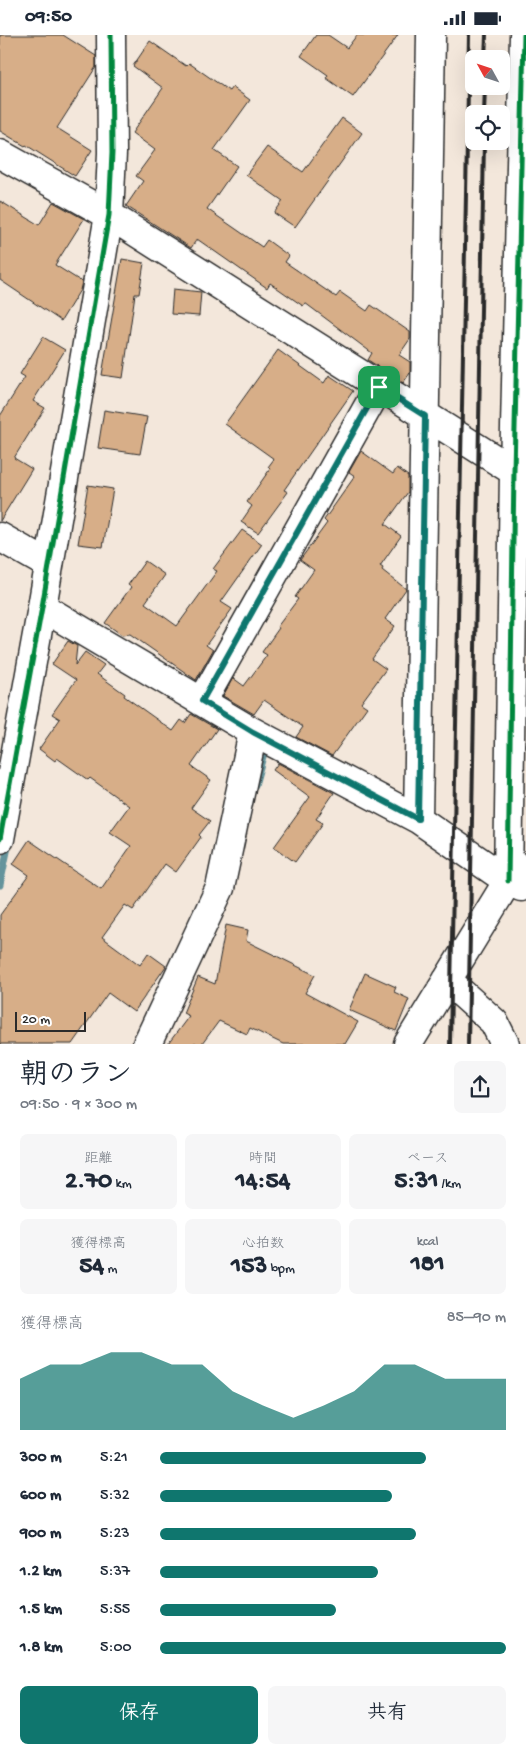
<!DOCTYPE html>
<html lang="ja">
<head>
<meta charset="utf-8">
<style>
  :root { --surface:#fff; --page:#f6f6f7; --text:#1f2937; --muted:#747a83; --accent:#0f766e }
  body { margin:0; font-family:"Gochi Hand","Klee One",sans-serif; background:var(--page); color:var(--text); height:100vh; display:flex; flex-direction:column; font-size:19px; white-space:nowrap }
  * { box-sizing:border-box; margin:0 }
  p { font-size:16px; color:var(--muted) }
  .icon { flex:none; width:28px; height:28px; fill:none; stroke:currentColor; stroke-width:2; stroke-linecap:round; stroke-linejoin:round }
  .map { position:relative; height:1009px; overflow:hidden }
  .sheet { display:flex; flex-direction:column; background:var(--surface); flex:1 }
  .sheet>* { flex:none }
  .needle { width:32px; rotate:310deg }
  .controls { position:absolute; left:465px; top:15px; display:grid; gap:10px }
  .controls a { display:grid; place-items:center; width:45px; height:45px; border-radius:8px; background:var(--surface); box-shadow:0 5px 20px #0002; font-size:25px }
  .scale { position:absolute; left:15px; bottom:12px; width:71px; box-sizing:border-box; padding-left:5px; border:2px solid #2b2b2b; border-top:0; font-size:14px; line-height:18px; white-space:nowrap; color:#2b2b2b; -webkit-text-stroke:4px #fff; paint-order:stroke }
  .pin { position:absolute; display:grid; place-items:center; width:42px; height:42px; color:#fff; margin:-21px; border-radius:10px; box-shadow:0 2px 8px #0006 }
  .round { display:grid; place-items:center; flex:none; width:52px; height:52px; border-radius:8px; background:var(--page) }
  .headline { display:flex; align-items:center; justify-content:space-between; height:85px; padding:0 20px }
  h1 { font-size:28px; font-weight:700; line-height:38px }
  .metrics { display:grid; grid-template-columns:repeat(3,1fr); gap:8px; height:85px; padding:5px 20px }
  .metrics div { display:grid; align-content:center; border-radius:8px; background:var(--page); text-align:center }
  .metrics b { font-size:25px; font-weight:700 }
  .metrics small { font-size:14px; font-weight:400 }
  .metrics p { font-size:14px }
  .chart { height:140px; padding:10px 20px }
  .chart p { display:flex; justify-content:space-between }
  .chart svg { width:100%; height:90px; margin-top:5px; fill:var(--accent); opacity:.7 }
  .action { display:flex; gap:10px; margin-top:auto; padding:10px 20px }
  .action a { flex:1; height:58px; border-radius:8px; background:var(--accent); color:#fff; font-size:20px; font-weight:700; line-height:58px; text-align:center }
  .action a+a { background:var(--page); color:var(--text) }
  ul { padding:0 20px; list-style:none; font-size:16px }
  li { display:grid; grid-template-columns:80px 60px 1fr; align-items:center; height:38px }
  li i { height:12px; border-radius:6px; background:var(--accent) }
  .status { display:flex; justify-content:space-between; align-items:center; height:35px; padding:0 25px; background:var(--surface); direction:ltr }
  .status svg { height:14px; fill:currentColor }
  .map>svg:first-child { display:block }
  .lines { fill:none; stroke-linecap:round; stroke-linejoin:round }
  .stream { stroke:#65949c; stroke-width:7 }
  .building { fill:#d7ae88; stroke:#2b2b2b }
  .minor-casing { stroke:#2b2b2b; stroke-width:31 }
  .minor { stroke:#fff; stroke-width:28 }
  .rail { stroke:#2b2b2b; stroke-width:4 }
  .cycleway-casing { stroke:#fff; stroke-width:8 }
  .cycleway { stroke:#00873e; stroke-width:5 }
  .route-casing { stroke:#fff; stroke-width:10 }
  .route { stroke:#0f766e; stroke-width:6 }
</style>
</head>
<body>
<div class="status"><b>09:50</b><svg viewBox="0 0 49 12"><path d="M0 12V9h3v3zM5 12V6h3v6zM10 12V3h3v9zM15 12V0h3v12zM26 1h20v11H26zM47 4h2v5h-2z"/></svg></div>
<div class="map">
<svg width="526" height="1009" viewBox="0 0 526 1009">
  <rect width="100%" height="100%" fill="#f3e7db"/>
  <filter id="ink" filterUnits="userSpaceOnUse"><feTurbulence type="fractalNoise" baseFrequency=".02" numOctaves="2"/><feDisplacementMap in="SourceGraphic" scale="10" xChannelSelector="R" yChannelSelector="G"/><feConvolveMatrix kernelMatrix="1 2 1 2 8 2 1 2 1" color-interpolation-filters="sRGB"/></filter>
  <g filter="url(#ink)">
    <g class="lines">
      <path class="stream" d="M255,750L264,718L257,713
        M0,850L9,807"/>
    </g>
    <path class="building" d="M0,0H63L96,21V32L57,93L92,115L75,141L26,110L25,111L0,96Z
      M316,0H328L347,13L357,0H398L353,62L326,43L328,40L301,21Z
      M150,6L186,31L189,28L229,56L232,52L250,65L214,115L237,131L207,174L262,212L267,205L289,221L285,227L336,262L340,257L367,276L371,270L410,297V304L399,320L410,327V338L403,348L368,325L372,318L305,268L303,271L270,248L267,253L197,204L191,213L126,171L143,146L136,141L155,115L132,98L163,53L133,31Z
      M342,83L362,98L295,192L274,178L283,166L246,140L267,112L303,137Z
      M0,166L39,190L53,167L84,184L55,230L82,247L80,255L61,286L0,245Z
      M122,224L144,228L139,259H135L123,343L102,340Z
      M173,254L201,257L199,281L171,279Z
      M43,302L65,315L33,366L45,373L14,423L32,434L0,486V381L25,342L20,339Z
      M278,315L324,348L329,340L353,356L284,455L288,457L258,498L241,487L252,471L247,467L270,434L268,432L274,424L225,389Z
      M104,375L147,382L140,419L98,413Z
      M361,416L393,439L397,433L408,441V457L385,489L401,501L380,531L383,533L382,535L406,554L385,584L395,591L372,624L386,634L361,668L367,672L332,721L296,702L303,692L264,665L254,679L223,661L233,643L244,651L267,620L262,617L279,593L277,592L298,564L295,562L314,535L300,525L327,488L324,485L355,441L349,437Z
      M88,450L113,454L103,512L78,509Z
      M242,495L262,509L221,567L232,574L206,610L213,615L196,645L130,599L122,600L105,588L131,552L128,550L145,526L165,540L145,568L177,591L217,536L213,534Z
      M68,606L77,611L75,630L85,617L104,630L97,639L125,659L124,661L173,696L181,685L185,688L191,679L217,694L191,731L211,745L191,773L210,786L199,800L201,802L176,837L165,829L133,875L125,870L102,902L140,930L148,918L166,931L134,977L108,958L72,1009H0V880L29,840L13,829L29,805L101,854L131,811L110,797L129,771L90,743L88,745L57,723L55,726L39,714L60,684L52,679L76,645L52,629Z
      M278,728L334,758L316,784L323,788L295,827L274,812L310,762L273,735Z
      M226,890L248,895L246,906L315,940L305,958L358,987L345,1009H283L250,993L247,999L219,986L202,1009H168L189,981L183,978L198,942L215,949Z
      M365,938L396,952L394,957L409,964L396,996L349,975Z"/>
    <g class="lines">
      <g class="minor-casing">
        <path id="minor" d="M0,119L109,180L526,444
          M0,502L49,530
          M42,572L253,697L418,784L508,846L521,852
          M202,667L379,352
          M418,784L431,0
          M0,804L42,572L109,180L112,118L111,0
          M508,846L514,436L524,0
          M447,945L494,987L505,1009
          M147,1009L220,853L253,697
          M408,1009L517,831"/>
      </g>
      <use href="#minor" class="minor"/>
      <path class="rail" d="M485,24L486,0
        M484,79L485,51
        M450,1009L469,0
        M468,1009L484,106"/>
      <g class="cycleway-casing">
        <path id="cycleway" d="M0,804L42,572L109,180L112,118L111,0
          M508,846L514,436L524,0"/>
      </g>
      <use href="#cycleway" class="cycleway"/>
    </g>
  </g>
  <g class="lines" filter="url(#ink)">
    <g class="route-casing">
      <path id="route" d="M379,352L425,381L418,784L253,697L202,666Z"/>
    </g>
    <use href="#route" class="route"/>
  </g>
</svg>
<div class="controls">
<a><svg class="needle" viewBox="-14 -14 28 28"><path d="M0-13l5 13h-10z" fill="#e53935"/><path d="M0 13l5-13h-10z" fill="#747a83"/></svg></a>
<a><svg class="icon" aria-label="locate" viewBox="0 0 24 24"><circle cx="12" cy="12" r="6"/><path d="M12 2v4M12 18v4M2 12h4M18 12h4"/></svg></a>
</div>
<div class="scale">20 m</div>
<div class="pin" style="left:379px;top:352px;background:#1e9e55"><svg class="icon" aria-label="arrive" viewBox="0 0 24 24"><path d="M6 21V4h12l-3 4 3 4H6"/></svg></div>
</div>
<section class="sheet">
<div class="headline"><div><h1>朝のラン</h1><p>09:50 · 9 × 300 m</p></div><a class="round"><svg class="icon" aria-label="share" viewBox="0 0 24 24"><path d="M12 15V3M7 8l5-5 5 5M5 13v7h14v-7"/></svg></a></div>
<div class="metrics">
<div><p>距離</p><b>2.70<small> km</small></b></div>
<div><p>時間</p><b>14:54</b></div>
<div><p>ペース</p><b>5:31<small> /km</small></b></div>
</div>
<div class="metrics">
<div><p>獲得標高</p><b>54<small> m</small></b></div>
<div><p>心拍数</p><b>153<small> bpm</small></b></div>
<div><p>kcal</p><b>181</b></div>
</div>
<div class="chart"><p><span>獲得標高</span>85–90 m</p>
<svg viewBox="0 0 160 44" preserveAspectRatio="none"><path d="M0 44V19L10 12L20 12L30 6L40 6L50 12L60 12L70 25L80 32L90 38L100 32L110 25L120 12L130 12L140 19L150 19L160 19V44z"/></svg>
</div>
<ul>
<li><b>300 m</b>5:21<i style="width:77%"></i></li>
<li><b>600 m</b>5:32<i style="width:67%"></i></li>
<li><b>900 m</b>5:23<i style="width:74%"></i></li>
<li><b>1.2 km</b>5:37<i style="width:63%"></i></li>
<li><b>1.5 km</b>5:55<i style="width:51%"></i></li>
<li><b>1.8 km</b>5:00<i style="width:100%"></i></li>
</ul>
<div class="action"><a>保存</a><a>共有</a></div>
</section>
</body>
</html>
